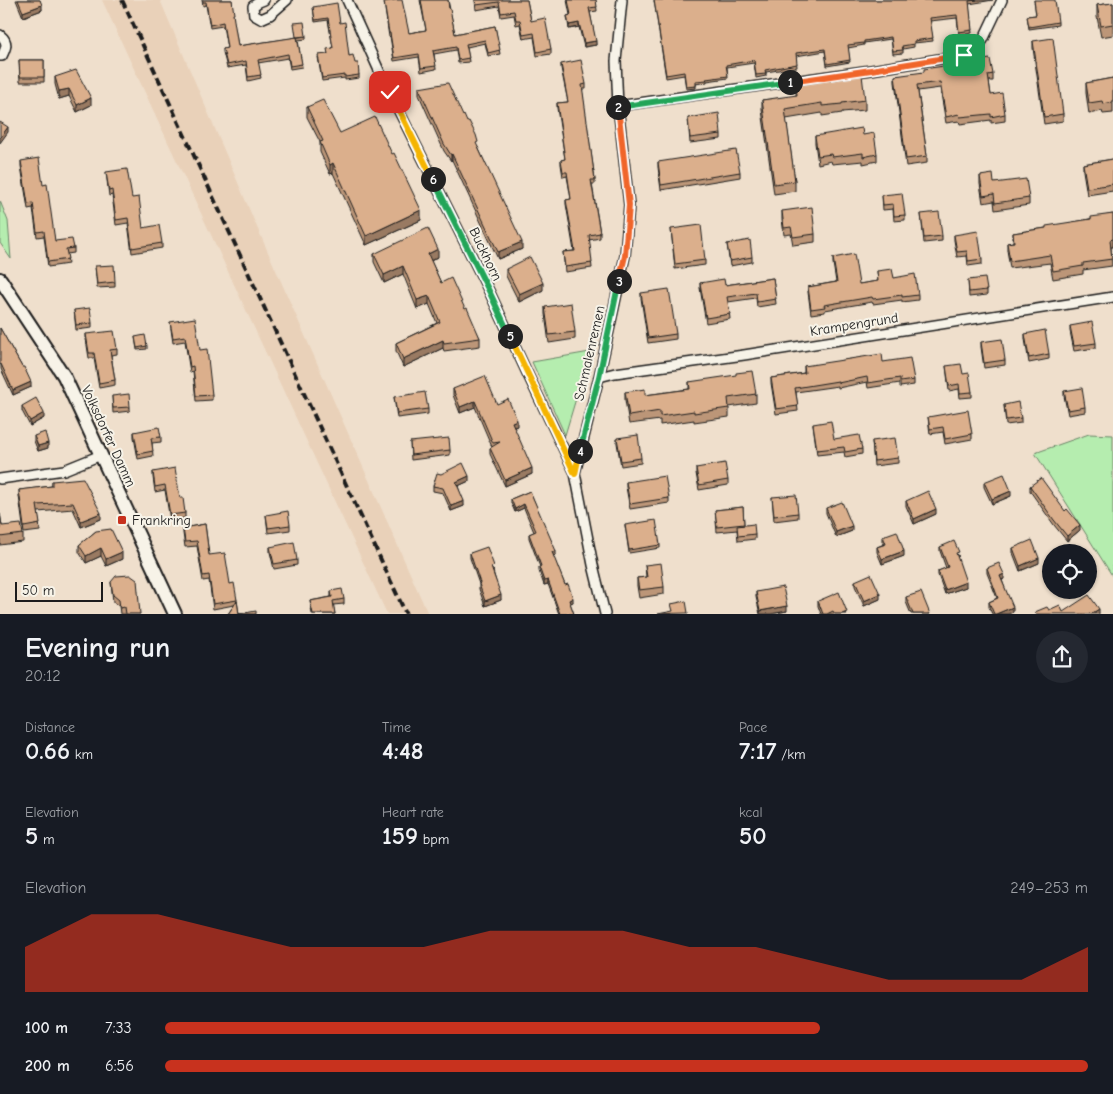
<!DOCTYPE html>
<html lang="en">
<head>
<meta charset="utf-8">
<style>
  :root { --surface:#171b24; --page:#242831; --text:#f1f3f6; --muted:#9ea1a6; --accent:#c8321e }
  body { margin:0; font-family:"Comic Neue",sans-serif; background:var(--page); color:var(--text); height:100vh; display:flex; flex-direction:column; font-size:19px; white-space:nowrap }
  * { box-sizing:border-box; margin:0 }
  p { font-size:16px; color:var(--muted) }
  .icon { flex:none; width:28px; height:28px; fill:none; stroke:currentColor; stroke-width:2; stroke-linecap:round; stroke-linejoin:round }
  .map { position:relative; height:614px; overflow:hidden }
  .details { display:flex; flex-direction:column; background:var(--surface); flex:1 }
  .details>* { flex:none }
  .controls { position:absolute; left:1042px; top:544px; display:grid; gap:10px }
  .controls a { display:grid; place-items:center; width:55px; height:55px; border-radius:50%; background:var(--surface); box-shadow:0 1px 4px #0004; font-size:25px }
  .scale { position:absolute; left:15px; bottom:12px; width:88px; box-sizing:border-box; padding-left:5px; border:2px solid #1c1c1c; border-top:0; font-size:14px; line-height:18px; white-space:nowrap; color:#1c1c1c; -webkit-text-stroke:4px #f7f3e8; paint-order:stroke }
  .pin { position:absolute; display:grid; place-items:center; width:42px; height:42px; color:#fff; margin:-21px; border-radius:10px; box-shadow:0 2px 8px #0006 }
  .km { position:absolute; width:25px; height:25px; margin:-12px; border-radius:50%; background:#222; color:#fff; font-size:14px; line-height:25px; text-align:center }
  .round { display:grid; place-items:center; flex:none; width:52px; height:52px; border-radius:26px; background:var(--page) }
  .head { display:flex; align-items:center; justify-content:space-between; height:85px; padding:0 25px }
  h1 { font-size:28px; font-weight:700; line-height:38px }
  .stats { display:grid; grid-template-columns:repeat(3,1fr); gap:8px; height:85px; padding:5px 25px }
  .stats div { display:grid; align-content:center }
  .stats b { font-size:25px; font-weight:700 }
  .stats small { font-size:14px; font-weight:400 }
  .stats p { font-size:14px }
  .chart { height:140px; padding:10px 25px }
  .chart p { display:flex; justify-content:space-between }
  .chart svg { width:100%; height:90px; margin-top:5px; fill:var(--accent); opacity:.7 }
  ul { padding:0 25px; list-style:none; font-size:16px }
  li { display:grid; grid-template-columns:80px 60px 1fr; align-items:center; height:38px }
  li i { height:12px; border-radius:6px; background:var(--accent) }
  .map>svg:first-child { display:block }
  .built { fill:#e9d1b9 }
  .green { fill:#b5edaf; stroke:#688466 }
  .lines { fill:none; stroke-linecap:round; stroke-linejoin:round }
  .minor-casing { stroke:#1c1c1c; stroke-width:12 }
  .secondary-casing { stroke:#1c1c1c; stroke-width:16 }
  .minor { stroke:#f7f3e8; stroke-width:9 }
  .secondary { stroke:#f7f3e8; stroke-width:12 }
  .rail { stroke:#1c1c1c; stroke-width:4; stroke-dasharray:8 4; stroke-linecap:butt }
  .wall { fill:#bc9678; stroke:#1c1c1c }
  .shaded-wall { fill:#997a62; stroke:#1c1c1c }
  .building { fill:#dbaf8c; stroke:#1c1c1c }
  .split-1-casing { stroke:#fff; stroke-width:10 }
  .split-2-casing { stroke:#fff; stroke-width:10 }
  .split-3-casing { stroke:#fff; stroke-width:10 }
  .split-4-casing { stroke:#fff; stroke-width:10 }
  .split-5-casing { stroke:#fff; stroke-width:10 }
  .split-6-casing { stroke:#fff; stroke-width:10 }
  .split-7-casing { stroke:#fff; stroke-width:10 }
  .split-1 { stroke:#f0652b; stroke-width:6 }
  .split-2 { stroke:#22a559; stroke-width:6 }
  .split-3 { stroke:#f0652b; stroke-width:6 }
  .split-4 { stroke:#22a559; stroke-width:6 }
  .split-5 { stroke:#f5b400; stroke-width:6 }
  .split-6 { stroke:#22a559; stroke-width:6 }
  .split-7 { stroke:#f5b400; stroke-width:6 }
  .poi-dot { fill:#c8321e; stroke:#f7f3e8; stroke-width:2 }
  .labels { text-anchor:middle; stroke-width:4; stroke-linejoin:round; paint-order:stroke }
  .street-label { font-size:14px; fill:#1c1c1c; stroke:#f7f3e8 }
  .poi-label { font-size:14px; fill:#1c1c1c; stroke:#f7f3e8; text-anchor:start }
</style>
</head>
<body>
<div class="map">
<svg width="1113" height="614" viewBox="0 0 1113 614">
  <rect width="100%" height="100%" fill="#efdfcc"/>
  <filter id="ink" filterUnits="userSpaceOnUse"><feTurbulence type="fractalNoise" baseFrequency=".02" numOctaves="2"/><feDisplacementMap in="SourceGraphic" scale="10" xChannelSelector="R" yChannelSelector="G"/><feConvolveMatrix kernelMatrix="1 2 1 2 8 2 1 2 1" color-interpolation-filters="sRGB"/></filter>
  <g filter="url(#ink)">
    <path class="built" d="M102,0H160L256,225L428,614H387Z"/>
    <path class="green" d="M0,201L8,221L11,259L0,243Z
      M590,352L565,435L532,362Z
      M1089,434L1113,435V577L1035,453Z"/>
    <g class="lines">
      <g class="minor-casing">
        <path id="minor" d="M264,0L259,2L253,6L254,15L261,19L270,15L287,0
          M347,0L382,77L490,293L529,377L575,473L593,565L605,614
          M0,35C9,42 6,48 2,56H0
          M618,106L871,70L964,55L975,49L983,40L1002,0
          M599,377L615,373L744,355L1113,297
          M575,473L599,377L625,256L629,205L618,106L616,61L622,0
          M0,479L64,470L101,455"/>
      </g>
      <g class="secondary-casing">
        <path id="secondary" d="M0,279L64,376L175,614"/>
      </g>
      <use href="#minor" class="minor"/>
      <use href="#secondary" class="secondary"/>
      <path class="rail" d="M122,0L406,614"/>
    </g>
    <path class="wall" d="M16,0H40L42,10L23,17Z
      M202,0H232L233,18L238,46L306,36V39L298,40L302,67L290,69L288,58L258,63L261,78L248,81L246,65L227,68L223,52V49L227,48L223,26L210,28L206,5L203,6Z
      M420,0H448L455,34L495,26L500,54L488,56L485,43L467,47L469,62L458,63L456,50L434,54L436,69L421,72L419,57L394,61L390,36L389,37L384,2L409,33L426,30Z
      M475,0H527L531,21L551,49V54L537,56L534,37L523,39L520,24L516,25L514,15L501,17L499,6L476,10Z
      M567,0H596L597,11L590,12L596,45L584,47L579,27L569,29L567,16L570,15Z
      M654,0H993L969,4L972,33L959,35L957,18L930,21L933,41L914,43V47L903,49V53L893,54L891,39L864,43V45L848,48L850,62L827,66L825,51L796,56L797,67L766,72V76L756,78L754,63L727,67L728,78L707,81V82L696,84V88L686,89L684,75L666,78Z
      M1034,0L1058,22V25L1029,29L1027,16L1036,15Z
      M1113,3V35L1101,37L1097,17V5Z
      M313,7L340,23L349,56L355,63L359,75V78L345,80V78L322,81L318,57L327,54L333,48L328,20L315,22Z
      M1033,41L1063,114V121L1044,124L1033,48Z
      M19,60H44V82H20Z
      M561,64L586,84V89H582L595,180V184H592L600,233V238L589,240L592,268L565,272L563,252L574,251L566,204V200L571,199L567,176L563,177L561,164V160L565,159L557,108V103L568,102L561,68Z
      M993,74V81H989L991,95L1005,114V121L991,123V120L960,124L959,121L946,123L940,88L918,91L927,156V163L906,166L895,82V76Z
      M55,77L91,105L77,112L69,96L59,99L55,84Z
      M1113,78V113L1103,114L1102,111L1089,114L1086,93V83Z
      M796,85L865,100V110L842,112V113L822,116V113L786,119L795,181V191L774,194L762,110V100L796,96Z
      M419,88L478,147L522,249L498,259L452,160L451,161L444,151L419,95Z
      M307,107L340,133L421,220L366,245L333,173L330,174L320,152V142L307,117Z
      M688,118L721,134V139L690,143Z
      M863,135L877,154V161L863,164V161L832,164L831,161L818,164L815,143V136Z
      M1113,159V191L1087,195L1083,171V164Z
      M21,161L43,185L55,241L74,248V253L67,254L68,264L48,267L44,236L37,237L33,208L28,209L21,166Z
      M658,162L740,172V177L661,190L658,167Z
      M106,172L132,198L143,228L162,243V248L132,253L128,223L116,225L112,195L109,196Z
      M980,176L994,183L1029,198V205L995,210L994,201L983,203L980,184Z
      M882,195L905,215V220L894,221L893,209L883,210Z
      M782,211L815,234V242L793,245L791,234L784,235L782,219Z
      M921,214L942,236V241L924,243Z
      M1113,214V247H1111L1112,266L1083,270V274L1053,279L1050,263L1010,268L1007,250V243L1013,242V233L1046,228Z
      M671,229L705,260V265L675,269Z
      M954,235L982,259V264L968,266L967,256L957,257L954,240Z
      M727,244L752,257V262L730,266Z
      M374,254L438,257L431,261L441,283L465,309L480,338V346L444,351L443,348L403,367L396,351V343L437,323L429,304L417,309L403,274L384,283L374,262Z
      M833,258L859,284L878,281L877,271L894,278L918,295V300L902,302V300L873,304L872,302L825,310V312L811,314L808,292V287L836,282L833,263Z
      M95,266L115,282V287L97,288Z
      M506,269L543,290L519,302L506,276Z
      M773,278L776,304L757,307L756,298L728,302L730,319L706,323L700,288V283L725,285Z
      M968,280L987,290V295L969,297Z
      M641,293L676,334V339L648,343L641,298Z
      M545,307L575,332V339L549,343L545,314Z
      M74,310L92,323V328L76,330Z
      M170,322L200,350L212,395V400L196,401L193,371L190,372L185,341L173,343Z
      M1070,326L1096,343V348L1074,351L1070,331Z
      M0,328L22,367L31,387L13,395L1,369Z
      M86,334L117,349V354L111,355L115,380V385L99,388L94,358H89L86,339Z
      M1025,334L1049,354V359L1029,363L1025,339Z
      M135,337L147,346V349L137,350Z
      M981,342L1005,360V365L984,368L981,347Z
      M883,362L914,380V385L900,387V383L868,388L867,382L838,388V386L796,392L798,411L776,414L771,383V378L804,373V366Z
      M946,366L963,374L972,392V397L960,398L959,389L949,391Z
      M689,382L756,394V403L729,407V417L694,422V420L660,425V420L629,424L625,400V392L645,395L689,389Z
      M453,389L497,404L517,426L514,427L532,474L505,486L490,454V448L492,447L475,407L460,413L453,395Z
      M1064,391L1085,407V412L1068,415L1064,396Z
      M112,396L130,407V411L113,413Z
      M394,397L428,409V414L397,418Z
      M1004,405L1021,418V423L1006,425Z
      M22,406L44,418L30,426L22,411Z
      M928,417L972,434V439L945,444L943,432L930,434Z
      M813,424L834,439L862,449V454L845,457L844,452L817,455Z
      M134,432L161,437V442L152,443L153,456L138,459L134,437Z
      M34,436L48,448L38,451L34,441Z
      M617,438L641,458V463L621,466L617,443Z
      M872,441L898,458V463L874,466Z
      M410,442L450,450V455L411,460Z
      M696,468L728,480V485L699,490L696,473Z
      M153,472L180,498L185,513V518L170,520L165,490L155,492L153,477Z
      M52,481L101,519L81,527L73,509L38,512L40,531L24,533L19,496V490L52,486Z
      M469,481L458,486L464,506L451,511L443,493L433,491V486Z
      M626,482L669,498V503L630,509L626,487Z
      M984,482L1011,496L992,504L984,487Z
      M1030,486L1065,511L1080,530L1067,541L1054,525L1030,491Z
      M530,491L556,555L553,556L565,585L573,602L570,603L574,614H559L548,584L544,585L539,571V567H540L529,538V534L534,532L524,508L515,512L511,503V499Z
      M772,497L798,513V518L774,521Z
      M906,501L936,514L914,524L906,506Z
      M743,507L744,525L755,534V539L738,541L737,530L717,532L715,510Z
      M826,508L852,531L836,537L826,513Z
      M0,513L2,526L23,534V542L0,545Z
      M266,515L290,525V530L268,533Z
      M205,524L209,555L230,584L237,600L239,614H256H228L234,605L213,609L209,580L203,581L197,546L185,547L183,533V528Z
      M625,525L660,545V548L629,553Z
      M96,531L122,559L106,566L101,556L86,563L79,552V545Z
      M883,536L904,556L882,564L877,552V547L884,544L883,541Z
      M270,547L297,560V565L274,569L270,552Z
      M940,547L959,556L957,557L966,587L945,594L938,575V571L946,568L940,551Z
      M1013,548L1039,563L1020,571L1013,553Z
      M470,553L494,571H493L501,600L485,606L479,589V584L470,558Z
      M645,565L664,587V594L639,598L637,586V578L646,577Z
      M987,568L1004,579L1002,580L1013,612L1008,614H992L989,607V602L997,598L987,573Z
      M855,581L880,599L864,606L855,586Z
      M111,582L140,614H120L119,606L113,602Z
      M331,591L344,599V604L333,605L335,614H312L310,601L331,597Z
      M756,592L787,611L771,614H760L756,597Z
      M906,597L930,614H911L906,602Z
      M818,601L847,614H821L818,606Z"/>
    <path class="shaded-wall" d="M42,5V10L23,17V12Z
      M579,23V27L569,29V25Z
      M596,41V45L584,47V43Z
      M69,89V96L59,99V91Z
      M91,98V105L77,112V105Z
      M8,127V132L0,143V138Z
      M452,154V160L451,161V155Z
      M333,163V173L330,174V165Z
      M421,210V220L366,245V236Z
      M522,242V249L498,259V252Z
      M438,249V257L428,262V254Z
      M403,266V274L384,283V275Z
      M543,283V290L519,302V294Z
      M429,296V304L417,309V300Z
      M443,340V348L403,367V359Z
      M31,382V387L13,395V390Z
      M475,401V407L460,413V407Z
      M44,413V418L30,426V421Z
      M517,420V426L512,428V422Z
      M48,443V448L38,451V446Z
      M532,468V474L505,486V480Z
      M469,476V481L456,487V482Z
      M1011,491V496L992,504V499Z
      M464,501V506L451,511V506Z
      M524,504V508L515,512V509Z
      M936,509V514L914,524V519Z
      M101,513V519L81,527V521Z
      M1080,525V530L1067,541V536Z
      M852,526V531L836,537V532Z
      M101,548V556L86,563V556Z
      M556,551V555L552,556V552Z
      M904,551V556L882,564V559Z
      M122,552V559L106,566V559Z
      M1039,558V563L1020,571V566Z
      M1004,574V579L1000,581V576Z
      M548,580V584L544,585V581Z
      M966,582V587L945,594V590Z
      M880,594V599L864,606V601Z
      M501,595V600L485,606V601Z
      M573,598V602L569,604V600Z
      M787,606V611L771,614H760V611Z
      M1013,607V612L1008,614H996Z
      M1099,609V614H1091Z"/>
    <path class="building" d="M18,0H40L42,5L23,12Z
      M202,0H232L234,14H233L238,46L297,37L302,64L290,66L288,54L258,60L261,75L248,77L246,61L227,65L223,49L227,48L223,22L210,25L206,2H203Z
      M396,0H402L409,33L426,30L421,0H448L449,9H450L455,34L495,26L500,50L488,53L485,40L466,44L469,58L458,60L456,47L433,51L436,66L421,68L419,54L394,58L390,33H389L384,2Z
      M475,0H527L531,21L545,18L551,49L537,52L534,33L523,35L520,20H516L514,11L501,13L499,2L476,5Z
      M568,0H596L597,7L589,8L596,41L584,43L579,23L569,25L567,16L571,15Z
      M654,0H977L969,1L972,30L959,32L957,15L930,18L933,38L914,41V44L902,46L903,50L893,51L891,37L864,41V43L848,45L850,60L827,64L825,49L796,53L797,64L765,70L766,74L756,75L754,60L726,65L728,76L706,79L707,80L696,81V86L686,87L684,72L666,75Z
      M1034,0H1055L1058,22L1029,27L1027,16L1036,15Z
      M337,3L340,23L345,22L349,56L353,55L355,63H358L359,75L345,77V75L322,78L318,55L328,54L327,49L333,48L328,18L315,20L313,7Z
      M1113,3V24L1101,26L1097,5Z
      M304,22L306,36L296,37L294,23Z
      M1053,38L1063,114L1044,117L1033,41Z
      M990,59L993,74L988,75L991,95L1002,93L1005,114L991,117V114L960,117L959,114L946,117L940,82L917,85L927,156L906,159L895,76L924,72V69Z
      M19,60H44V77H20Z
      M581,60L586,84L582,85L595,180H591L600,233L589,235L592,263L565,267L563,252L575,251L566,200L571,199L567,172H563L561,160L565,159L557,103L568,102L561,64Z
      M76,70L91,98L77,105L69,89L59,91L55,77Z
      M862,75L865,100L842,103V104L822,106V103L785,109L795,181L774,184L762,100L797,95L796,85Z
      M1113,78V102L1103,104L1102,101L1089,103L1086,83Z
      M448,83L463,116L464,115L467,122L469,121L476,135L478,142L476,143L522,242L498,252L452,154L451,155L444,144L419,88Z
      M323,100L340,133L375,117L392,154L394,153L421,210L366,236L333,163L330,165L320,142L323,141L307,107Z
      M719,113L721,134L690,138L688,118Z
      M0,122L8,127L0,138Z
      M862,128L863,135L874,133L877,154L863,157V153L832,157L831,154L818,156L815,136Z
      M736,150L740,172L661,185L658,162Z
      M39,158L43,185L47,184L55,241L72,239L74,248L66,249L68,259L48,262L44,231L37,232L33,203L28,204L21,161Z
      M1113,159V184L1087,188L1083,164Z
      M127,169L132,198L139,197L143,228L159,225L162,243L132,248L128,218L116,220L112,190L109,191L106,172Z
      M993,174L994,183L1026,179L1029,198L995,203L994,194L983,196L980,176Z
      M902,193L905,215L894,216L893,204L883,205L882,195Z
      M812,207L815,234L793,237L791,227L784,228L782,211Z
      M939,212L942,236L924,238L921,214Z
      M1113,214V239L1110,240L1112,259L1083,263V266L1053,271L1050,255L1010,261L1007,243L1014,242L1013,233L1046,228V226L1091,219V217Z
      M701,225L705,260L675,264L671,229Z
      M428,228L438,249L428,254L441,283L451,278L465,309L467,308L480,338L444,343L443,340L403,359L396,343L440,322L429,296L417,300L403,266L384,275L374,254Z
      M978,231L982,259L968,261L967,251L957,252L954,235Z
      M750,240L752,257L730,261L727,244Z
      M854,254L859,284L878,281L877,271L892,269L894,278L915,274L918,295L902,297V295L873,299L872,297L824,305L825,307L811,309L808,287L837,282L833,258Z
      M530,257L543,283L519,294L506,269Z
      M114,265L115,282L97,284L95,266Z
      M773,278L776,299L757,302L756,293L727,297L730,314L706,318L700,283L724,279L725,285Z
      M985,278L987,290L969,292L968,280Z
      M669,289L676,334L648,338L641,293Z
      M571,303L575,332L549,335L545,307Z
      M90,308L92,323L76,325L74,310Z
      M195,318L200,350L207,349L212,395L196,396L193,366L190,367L185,336L173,338L170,322Z
      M1092,322L1096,343L1074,346L1070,326Z
      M0,328L22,367H24L31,382L13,390L1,364L0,365Z
      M1045,330L1049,354L1029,358L1025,334Z
      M114,331L117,349L110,350L115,380L99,383L94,353H89L86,334Z
      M145,335L147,346L137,348L135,337Z
      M1002,339L1005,360L984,363L981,342Z
      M882,354L883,362L910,358L914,380L900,382V378L868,383L867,377L838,383V381L795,388L798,406L776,409L771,378L805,373L804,366Z
      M961,364L963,374L969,373L972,392L960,393L959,384L949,386L946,366Z
      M752,371L756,394L728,398L729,408L694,413V411L660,416V411L629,416L625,392L645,389V395L690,389L689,382L736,375V373Z
      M485,376L497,404L508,399L517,420L512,422L532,468L505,480L490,448L500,442L493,443L475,401L460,407L453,389Z
      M1082,388L1085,407L1068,410L1064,391Z
      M425,392L428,409L397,413L394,397Z
      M129,394L130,407L113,408L112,396Z
      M36,398L44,413L30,421L22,406Z
      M1018,402L1021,418L1006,420L1004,405Z
      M968,410L972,434L945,439L943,427L930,429L928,417Z
      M831,421L834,439L859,435L862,449L845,452L844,447L817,450L813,424Z
      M159,427L161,437L151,438L153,451L138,454L134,432Z
      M45,432L48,443L38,446L34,436Z
      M638,435L641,458L621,461L617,438Z
      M449,438L450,450L411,455L410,442Z
      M895,438L898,458L874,461L872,441Z
      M463,463L469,476L456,482L464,501L451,506L443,488L433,486L437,473L441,474Z
      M725,463L728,480L699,485L696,468Z
      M175,468L180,498H183L185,513L170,515L165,485L155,487L153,472Z
      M1004,474L1011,491L992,499L984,482Z
      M665,476L669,498L630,504L626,482Z
      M83,478L101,513L81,521L73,503L37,505L40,524L24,527L19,490L52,486V481Z
      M1041,478L1065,511L1067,509L1080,525L1067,536L1054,520L1030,486Z
      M530,491L556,551L552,552L565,585L568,584L573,598L569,600L574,614H560L548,580L544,581L539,567L541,566L529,534L536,531L524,504L515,509L511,499Z
      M928,491L936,509L914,519L906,501Z
      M796,495L798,513L774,516L772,497Z
      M842,502L852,526L836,532L826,508Z
      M743,507L744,524L717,527L715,510Z
      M288,511L290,525L268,528L266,515Z
      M0,513L2,526L21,524L23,534L0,537Z
      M656,520L660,545L629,550L625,525Z
      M205,524L209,555L225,553L230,584L234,583L237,600L213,604L209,575L203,576L197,541L185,542L183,528Z
      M754,524L755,534L738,536L737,526Z
      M111,529L122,552L106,559L101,548L86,556L79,545L96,531Z
      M897,531L904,551L882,559L877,547L886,544L883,536Z
      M1032,540L1039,558L1020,566L1013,548Z
      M954,541L959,552L956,553L966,582L945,590L938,571L948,567L940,547Z
      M294,542L297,560L274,564L270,547Z
      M487,547L494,566L491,567L501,595L485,601L479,584L480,583L470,553Z
      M661,563L664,587L639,590L637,578L647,577L645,565Z
      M999,563L1004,574L1000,576L1013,607L996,614H994L989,602L998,598L987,568Z
      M871,574L880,594L864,601L855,581Z
      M130,575L137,580L140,614H126L125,607L120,608L119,600L113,595L111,582L116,576Z
      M783,587L787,606L760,611L756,592Z
      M342,589L344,599L333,601L335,614H313L310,601L332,597L331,591Z
      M839,592L847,612L842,614H835L833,611L827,614H823L818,601Z
      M921,592L930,614H913L906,597Z
      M1089,595L1099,609L1091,614H1036L1035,612L1047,607L1049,610L1060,605L1063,612Z
      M237,601L239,614L256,611V614H228Z
      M686,601L688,613L658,614L673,611L671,604Z"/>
  </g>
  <g class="lines" filter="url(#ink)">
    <g class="split-1-casing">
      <path id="split-1" d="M790,82L871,70L964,55"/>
    </g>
    <g class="split-2-casing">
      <path id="split-2" d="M618,107L790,82"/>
    </g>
    <g class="split-3-casing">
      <path id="split-3" d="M618,107L629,205L625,256L619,281"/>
    </g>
    <g class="split-4-casing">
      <path id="split-4" d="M580,451L599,377L619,281"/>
    </g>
    <g class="split-5-casing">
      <path id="split-5" d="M510,336L575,474L580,451"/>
    </g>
    <g class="split-6-casing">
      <path id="split-6" d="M433,179L490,293L510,336"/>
    </g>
    <g class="split-7-casing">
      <path id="split-7" d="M390,92L433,179"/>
    </g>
    <use href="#split-1" class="split-1"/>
    <use href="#split-2" class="split-2"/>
    <use href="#split-3" class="split-3"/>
    <use href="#split-4" class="split-4"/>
    <use href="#split-5" class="split-5"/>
    <use href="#split-6" class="split-6"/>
    <use href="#split-7" class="split-7"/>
  </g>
  <rect class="poi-dot" x="117" y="515" width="10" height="10" rx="2.5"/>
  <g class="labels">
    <g class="street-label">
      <text transform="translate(486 254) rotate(64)" y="5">Buckhorn</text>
      <text transform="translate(854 324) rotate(-9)" y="5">Krampengrund</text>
      <text transform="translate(589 353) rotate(-77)" y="5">Schmalenremen</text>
      <text transform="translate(109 436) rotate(65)" y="5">Volksdorfer Damm</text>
    </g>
    <g class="poi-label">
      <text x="132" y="525">Frankring</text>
    </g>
  </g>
</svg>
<div class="controls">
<a><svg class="icon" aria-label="locate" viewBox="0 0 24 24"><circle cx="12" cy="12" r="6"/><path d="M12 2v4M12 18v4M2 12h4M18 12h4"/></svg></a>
</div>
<div class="scale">50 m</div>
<div class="pin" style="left:964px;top:55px;background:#1e9e55"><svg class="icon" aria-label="arrive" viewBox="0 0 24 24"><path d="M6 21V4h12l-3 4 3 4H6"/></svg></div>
<div class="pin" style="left:390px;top:92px;background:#d93025"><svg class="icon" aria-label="check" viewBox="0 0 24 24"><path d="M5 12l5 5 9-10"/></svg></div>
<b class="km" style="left:790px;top:82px">1</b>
<b class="km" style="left:618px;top:107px">2</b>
<b class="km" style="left:619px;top:281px">3</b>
<b class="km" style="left:580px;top:451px">4</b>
<b class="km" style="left:510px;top:336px">5</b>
<b class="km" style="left:433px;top:179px">6</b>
</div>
<section class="details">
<div class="head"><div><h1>Evening run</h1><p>20:12</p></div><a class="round"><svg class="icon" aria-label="share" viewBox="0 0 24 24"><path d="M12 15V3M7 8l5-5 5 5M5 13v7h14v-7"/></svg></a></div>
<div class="stats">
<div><p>Distance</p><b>0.66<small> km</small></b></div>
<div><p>Time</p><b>4:48</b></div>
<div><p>Pace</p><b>7:17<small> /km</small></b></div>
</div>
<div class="stats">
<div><p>Elevation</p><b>5<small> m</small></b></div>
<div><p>Heart rate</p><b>159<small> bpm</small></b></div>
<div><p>kcal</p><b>50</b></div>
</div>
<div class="chart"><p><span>Elevation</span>249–253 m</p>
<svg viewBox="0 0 160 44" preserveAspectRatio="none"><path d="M0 44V22L10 6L20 6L30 14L40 22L50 22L60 22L70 14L80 14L90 14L100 22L110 22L120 30L130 38L140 38L150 38L160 22V44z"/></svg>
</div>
<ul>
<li><b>100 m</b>7:33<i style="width:71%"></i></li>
<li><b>200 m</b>6:56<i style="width:100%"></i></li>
</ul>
</section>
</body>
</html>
